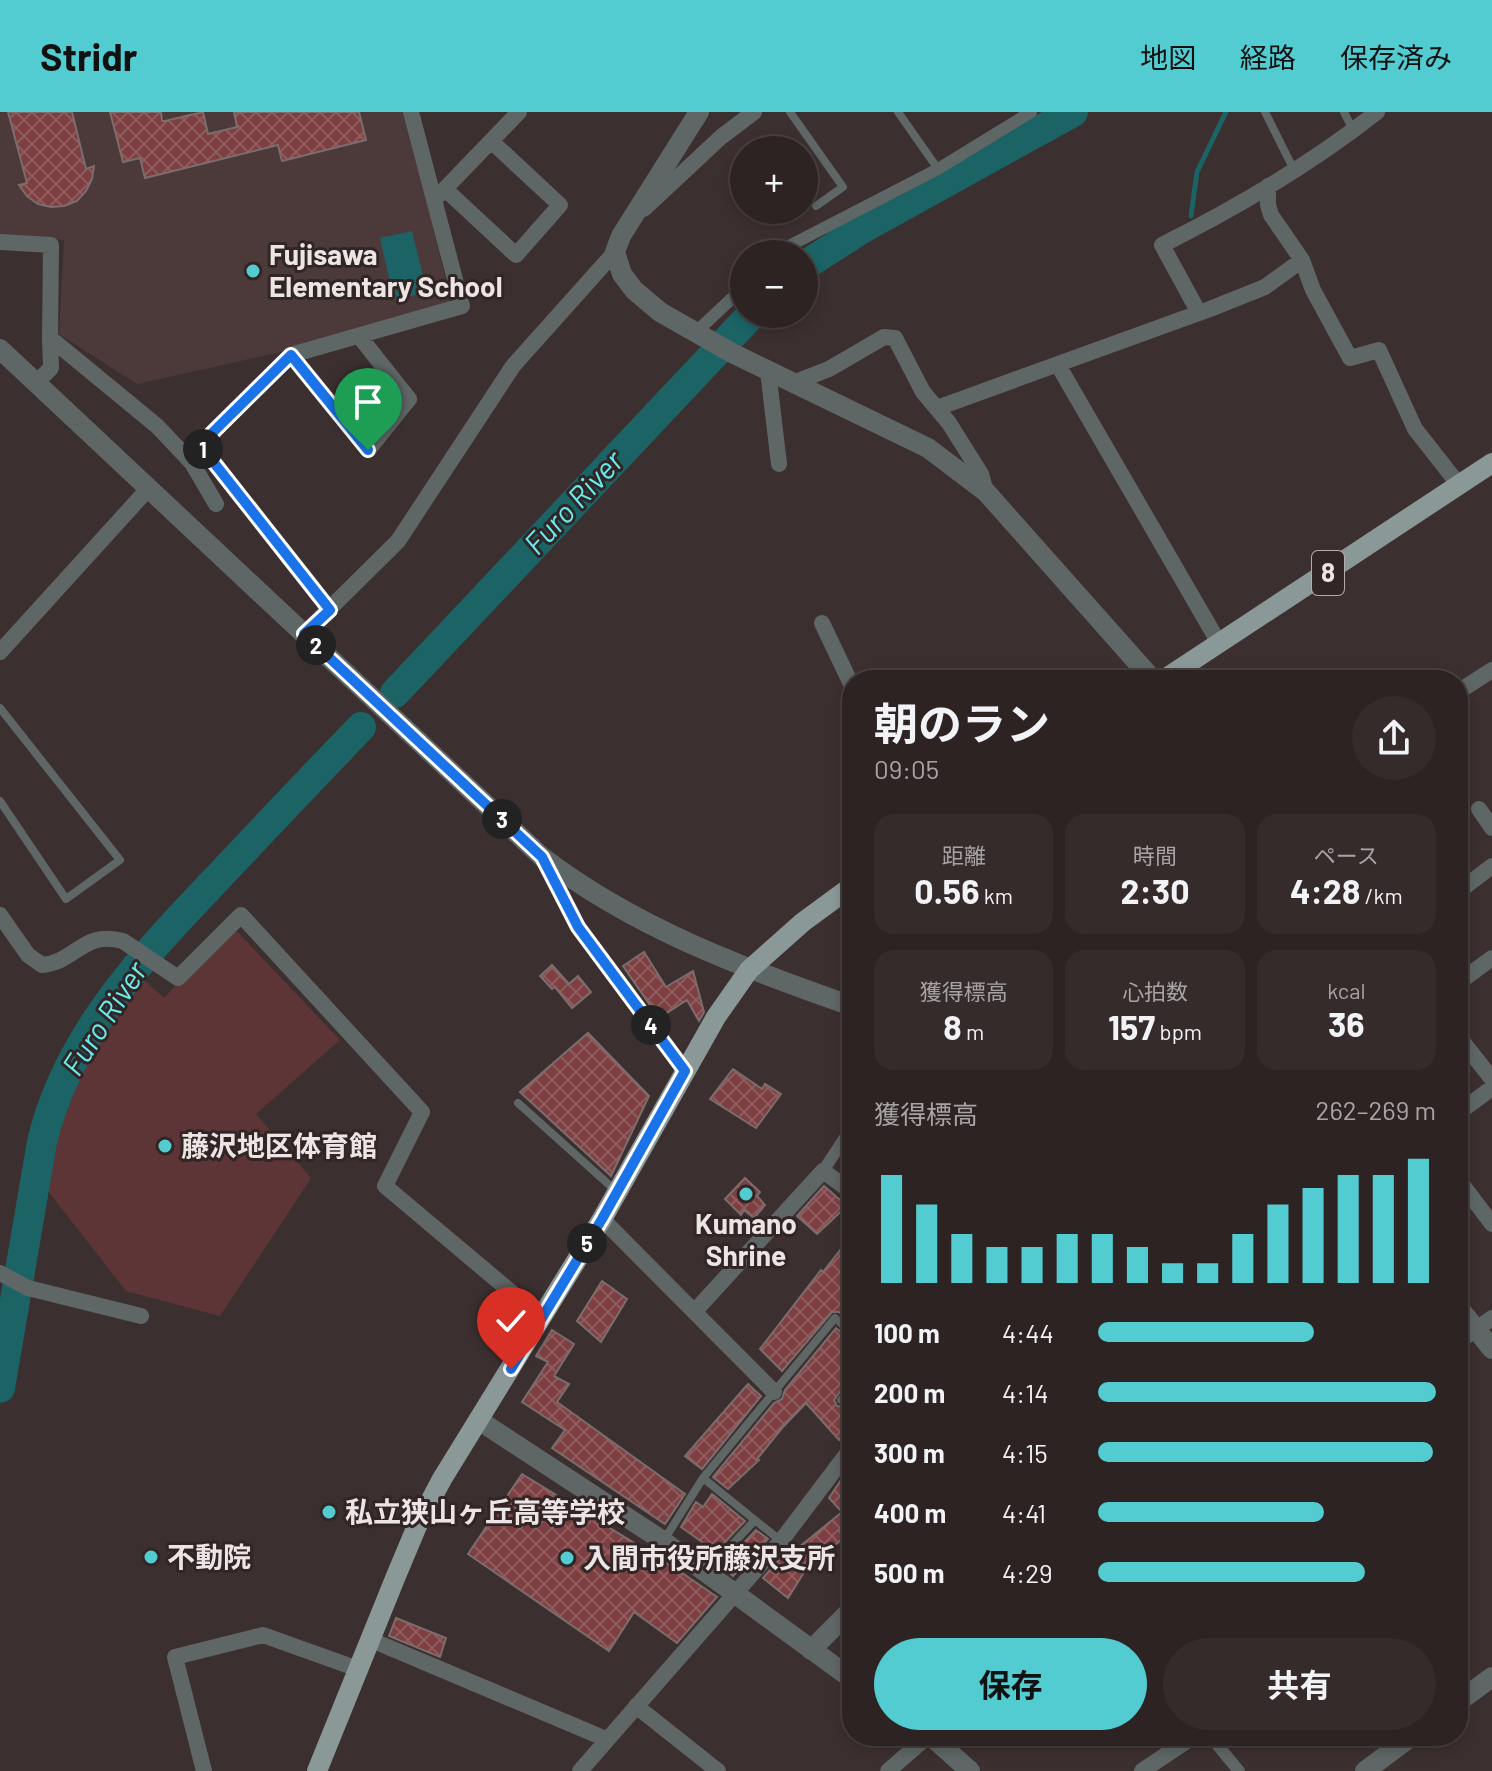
<!DOCTYPE html>
<html lang="ja">
<head>
<meta charset="utf-8">
<style>
  :root { --surface:#2d2323; --page:#352b2b; --text:#f1f3f6; --muted:#a7a4a6; --line:#484041; --accent:#52ccd0 }
  body { margin:0; font-family:Barlow,"Noto Sans JP",sans-serif; background:var(--page); color:var(--text); height:100vh; display:flex; flex-direction:column; font-size:30px; white-space:nowrap }
  * { box-sizing:border-box; margin:0 }
  p { font-size:26px; color:var(--muted) }
  .icon { flex:none; width:44px; height:44px; fill:none; stroke:currentColor; stroke-width:2; stroke-linecap:round; stroke-linejoin:round }
  .map { position:relative; flex:1; overflow:hidden }
  .details { position:absolute; left:842px; top:558px; width:626px; height:1076px; display:flex; flex-direction:column; background:var(--surface); border-radius:32px; box-shadow:0 4px 12px #0003,0 0 0 2px var(--line) }
  .details>* { flex:none }
  .controls { position:absolute; left:730px; top:24px; display:grid; gap:16px }
  .controls a { display:grid; place-items:center; width:88px; height:88px; border-radius:50%; background:var(--surface); box-shadow:0 4px 12px #0003,0 0 0 2px var(--line); font-size:40px }
  .pin { position:absolute; display:grid; place-items:center; width:68px; height:68px; color:#fff; margin:-82px -34px; border-radius:50% 50% 50% 0; rotate:-45deg; box-shadow:0 0 8px #0007 }
  .pin .icon { rotate:45deg }
  .km { position:absolute; width:40px; height:40px; margin:-20px; border-radius:50%; background:#222; color:#fff; font-size:22px; line-height:40px; text-align:center }
  .round { display:grid; place-items:center; flex:none; width:84px; height:84px; border-radius:42px; background:var(--page) }
  .headline { display:flex; align-items:center; justify-content:space-between; height:136px; padding:0 32px }
  h1 { font-size:44px; font-weight:700; line-height:60px }
  .metrics { display:grid; grid-template-columns:repeat(3,1fr); gap:12px; height:136px; padding:8px 32px }
  .metrics div { display:grid; align-content:center; border-radius:20px; background:var(--page); text-align:center }
  .metrics b { font-size:34px; font-weight:700 }
  .metrics small { font-size:22px; font-weight:400 }
  .metrics p { font-size:22px }
  .chart { height:224px; padding:16px 32px }
  .chart p { display:flex; justify-content:space-between }
  .chart svg { width:100%; height:144px; margin-top:8px; stroke:var(--accent); stroke-width:6 }
  .button { display:flex; gap:16px; margin-top:auto; padding:16px 32px }
  .button a { flex:1; height:92px; border-radius:48px; background:var(--accent); color:#111; font-size:32px; font-weight:700; line-height:92px; text-align:center }
  .button a+a { background:var(--page); color:var(--text) }
  ul { padding:0 32px; list-style:none; font-size:26px }
  li { display:grid; grid-template-columns:128px 96px 1fr; align-items:center; height:60px }
  li i { height:20px; border-radius:10px; background:var(--accent) }
  header { display:flex; align-items:center; gap:48px; box-sizing:border-box; height:112px; padding:0 40px; background:var(--accent); color:#111 }
  header strong { font-size:38px }
  nav { display:flex; gap:44px; margin-inline-start:auto; font-size:28px }
  .map>svg:first-child { display:block }
  .built { fill:#4c3a3a }
  .pitch { fill:#5e3536 }
  .water { fill:#1b6365 }
  .lines { fill:none; stroke-linecap:round; stroke-linejoin:round }
  .stream { stroke:#1b6365; stroke-width:5 }
  .river { stroke:#1b6365; stroke-width:30 }
  .building { fill:url(#building-cross-hatch); stroke:#7c6d6d; stroke-width:2 }
  .service { stroke:#5f6666; stroke-width:8 }
  .pedestrian { stroke:#5f6666; stroke-width:12 }
  .minor { stroke:#5f6666; stroke-width:16 }
  .tertiary { stroke:#5f6666; stroke-width:20 }
  .primary { stroke:#8b9898; stroke-width:20 }
  .route-casing { stroke:#fff; stroke-width:16 }
  .route { stroke:#1a73e8; stroke-width:10 }
  .poi-dot { fill:#52ccd0; stroke:#312525; stroke-width:3 }
  .labels { text-anchor:middle; stroke-width:6; stroke-linejoin:round; paint-order:stroke }
  .shield { fill:#312525; stroke:#b5abab; stroke-width:2 }
  .shield-label { font-size:26px; font-weight:bold; fill:#ede5e5 }
  .poi-label { font-size:28px; font-weight:bold; fill:#ede5e5; stroke:#312525; text-anchor:start }
  .water-label { font-size:30px; font-style:italic; fill:#68ecf0; stroke:#312525 }
</style>
</head>
<body>
<header>
<strong>Stridr</strong>
<nav><a>地図</a><a>経路</a><a>保存済み</a></nav>
</header>
<div class="map">
<svg width="1492" height="1659" viewBox="0 0 1492 1659">
  <defs>
    <pattern id="building-cross-hatch" width="8" height="8" patternUnits="userSpaceOnUse" patternTransform="scale(2)"><rect width="8" height="8" fill="#7d3f42"/><path d="M0 0l8 8M0 8l8-8" fill="none" stroke="#905b5d"/></pattern>
  </defs>
  <rect width="100%" height="100%" fill="#3c2f2f"/>
  <path class="built" d="M0,0H405L451,190L285,239L137,272L59,222L64,128L0,122Z"/>
  <path class="pitch" d="M231,813L340,928L256,1002L311,1066L220,1204L126,1179L37,1065L79,942L136,861L164,886Z"/>
  <path class="water" d="M412,119L427,180L394,188L380,126Z"/>
  <g class="lines">
    <path class="stream" d="M1191,104L1197,60L1226,0"/>
    <path class="river" d="M804,154L863,116L1073,0
      M395,581L752,202
      M0,1276L42,1030C68,919 151,836 227,756C271,709 316,662 361,615"/>
  </g>
  <path class="building" d="M8,0H72L86,57L94,54L92,67L86,79L77,89L64,94L51,95L38,92L27,84L19,73L27,71Z
    M110,0H161L162,9H165L203,0L208,22L237,15L234,0H359L366,28L282,49L278,33L145,66L140,46L123,50Z
    M644,840L666,875L693,859L704,900L699,909L687,888L659,906L623,854Z
    M552,853L569,872L578,864L591,880L572,896L555,875L552,877L540,864Z
    M588,921L649,984L611,1064L520,980Z
    M733,957L762,977L765,972L781,982L756,1016L710,987Z
    M745,1066L760,1080L757,1084L765,1093L754,1106L744,1098L741,1103L725,1087Z
    M824,1074L847,1094L817,1122L797,1104Z
    M852,1123V1212L839,1200H832L782,1259L760,1237L821,1158L823,1160Z
    M602,1169L627,1187L601,1230L577,1209Z
    M836,1216L852,1228V1268L847,1270L834,1288L837,1294L843,1295L852,1286V1314L839,1328L806,1291L782,1316L757,1347L759,1348L728,1377L713,1365L774,1291L782,1287L785,1278Z
    M552,1218L574,1232L554,1264L569,1272L557,1290L685,1382L665,1412L552,1336L565,1318L522,1290L548,1250L536,1244Z
    M748,1272L761,1284L702,1357L685,1344Z
    M522,1362L675,1456L717,1485L677,1531L634,1500L609,1539L468,1442Z
    M843,1365L852,1373V1410L849,1406L839,1419L844,1426L808,1454L788,1486L763,1466L784,1442L787,1445L842,1400L829,1386Z
    M712,1382L745,1409L724,1431L723,1436L726,1441L735,1440L756,1418L768,1427L733,1464L713,1446L711,1448L697,1438L702,1430L681,1415L696,1390L703,1395Z
    M396,1506L446,1526L440,1545L389,1524Z"/>
  <g class="lines">
    <path class="service" d="M790,0L843,75L816,94
      M898,0L938,57
      M1265,0L1294,58
      M1344,0L1353,18
      M0,596L120,748L66,787L0,689
      M518,991L616,1079
      M841,1288L852,1275
      M703,1366L781,1429
      M664,1428L703,1366L835,1206L852,1221
      M730,1435L755,1408"/>
    <path class="pedestrian" d="M779,142L787,135L938,57L1031,0
      M696,220L744,175
      M823,1059L852,1015
      M1210,1624L1239,1659"/>
    <path class="minor" d="M1268,74V93L1271,103L1302,148L1313,178L1350,246L1379,238L1415,317L1459,373
      M445,77L516,143L560,93L491,29
      M439,83L519,0
      M644,97L721,25L754,0
      M0,130L51,133L50,226L157,314L192,351L216,392
      M1199,201L1162,133C1238,95 1311,52 1377,0
      M291,243L368,338L409,287L359,224
      M1058,253L1219,531
      M768,259L779,352
      M36,271L51,256L50,226
      M793,271L829,257L884,225L895,226L923,280L949,311L981,362L986,380
      M937,296L1210,197L1265,175L1302,148
      M330,498L200,333L291,243L462,194L411,0
      M822,511L852,574
      M304,522L398,429L513,254L615,140
      M0,540L148,377
      M1458,580L1492,558
      M1479,697L1492,716
      M543,746L578,815L685,959
      M1458,780L1492,754
      M0,803L28,843L42,853C76,850 83,818 123,829L178,866L241,803L422,1000L385,1074L542,1206
      M1458,871L1492,846
      M1458,924L1492,967
      M1458,1001L1492,976
      M1458,1067L1492,1112
      M602,1107L774,1280
      M0,1161L28,1176L141,1204
      M695,1199L823,1059L852,1080
      M1458,1230L1492,1206
      M369,1527L606,1627
      M636,1594L718,1659
      M204,1659L175,1545L263,1523L358,1557
      M580,1659L781,1429L852,1335
      M888,1659L928,1624
      M1142,1659L1194,1624"/>
    <path class="tertiary" d="M699,0L621,124L615,140L622,162L634,178L660,200L732,241L928,336L986,380L1153,568
      M0,237L542,745C635,816 743,856 852,894
      M1458,1195L1492,1237
      M480,1309L663,1429L852,1567
      M811,1538L852,1497
      M1458,1590L1492,1565
      M931,1624L970,1659
      M1365,1659L1412,1624"/>
    <path class="primary" d="M1163,568L1492,351
      M317,1659L396,1464L417,1414L442,1367L602,1107L716,905L749,858L803,810L852,774"/>
  </g>
  <g class="lines">
    <g class="route-casing">
      <path id="route" d="M368,338L291,243L200,333L330,498L304,522L542,745L578,815L685,959L602,1107L511,1257"/>
    </g>
    <use href="#route" class="route"/>
  </g>
  <g class="poi-dot">
    <circle cx="253" cy="159" r="8"/>
    <circle cx="165" cy="1034" r="8"/>
    <circle cx="746" cy="1082" r="8"/>
    <circle cx="329" cy="1400" r="8"/>
    <circle cx="151" cy="1445" r="8"/>
    <circle cx="567" cy="1446" r="8"/>
  </g>
  <g class="labels">
    <rect class="shield" x="1312" y="439" width="32" height="44" rx="6"/>
    <g class="shield-label">
      <text x="1328" y="470">8</text>
    </g>
    <g class="poi-label">
      <text x="269" y="153">Fujisawa<tspan x="269" dy="32">Elementary School</tspan></text>
      <text x="181" y="1044">藤沢地区体育館</text>
      <text x="746" y="1122" text-anchor="middle">Kumano<tspan x="746" dy="32">Shrine</tspan></text>
      <text x="345" y="1410">私立狭山ヶ丘高等学校</text>
      <text x="167" y="1455">不動院</text>
      <text x="583" y="1456">入間市役所藤沢支所</text>
    </g>
    <g class="water-label">
      <text transform="translate(574 391) rotate(-47)" y="10">Furo River</text>
      <text transform="translate(105 907) rotate(-57)" y="10">Furo River</text>
    </g>
  </g>
</svg>
<div class="controls">
<a>+</a>
<a>−</a>
</div>
<div class="pin" style="left:368px;top:338px;background:#1e9e55"><svg class="icon" aria-label="arrive" viewBox="0 0 24 24"><path d="M6 21V4h12l-3 4 3 4H6"/></svg></div>
<div class="pin" style="left:511px;top:1257px;background:#d93025"><svg class="icon" aria-label="check" viewBox="0 0 24 24"><path d="M5 12l5 5 9-10"/></svg></div>
<b class="km" style="left:203px;top:337px">1</b>
<b class="km" style="left:316px;top:533px">2</b>
<b class="km" style="left:502px;top:707px">3</b>
<b class="km" style="left:651px;top:913px">4</b>
<b class="km" style="left:587px;top:1131px">5</b>
<section class="details">
<div class="headline"><div><h1>朝のラン</h1><p>09:05</p></div><a class="round"><svg class="icon" aria-label="share" viewBox="0 0 24 24"><path d="M12 15V3M7 8l5-5 5 5M5 13v7h14v-7"/></svg></a></div>
<div class="metrics">
<div><p>距離</p><b>0.56<small> km</small></b></div>
<div><p>時間</p><b>2:30</b></div>
<div><p>ペース</p><b>4:28<small> /km</small></b></div>
</div>
<div class="metrics">
<div><p>獲得標高</p><b>8<small> m</small></b></div>
<div><p>心拍数</p><b>157<small> bpm</small></b></div>
<div><p>kcal</p><b>36</b></div>
</div>
<div class="chart"><p><span>獲得標高</span>262–269 m</p>
<svg viewBox="0 0 160 44" preserveAspectRatio="none"><path d="M5 44V11M15 44V20M25 44V29M35 44V33M45 44V33M55 44V29M65 44V29M75 44V33M85 44V38M95 44V38M105 44V29M115 44V20M125 44V15M135 44V11M145 44V11M155 44V6"/></svg>
</div>
<ul>
<li><b>100 m</b>4:44<i style="width:64%"></i></li>
<li><b>200 m</b>4:14<i style="width:100%"></i></li>
<li><b>300 m</b>4:15<i style="width:99%"></i></li>
<li><b>400 m</b>4:41<i style="width:67%"></i></li>
<li><b>500 m</b>4:29<i style="width:79%"></i></li>
</ul>
<div class="button"><a>保存</a><a>共有</a></div>
</section>
</div>
</body>
</html>
